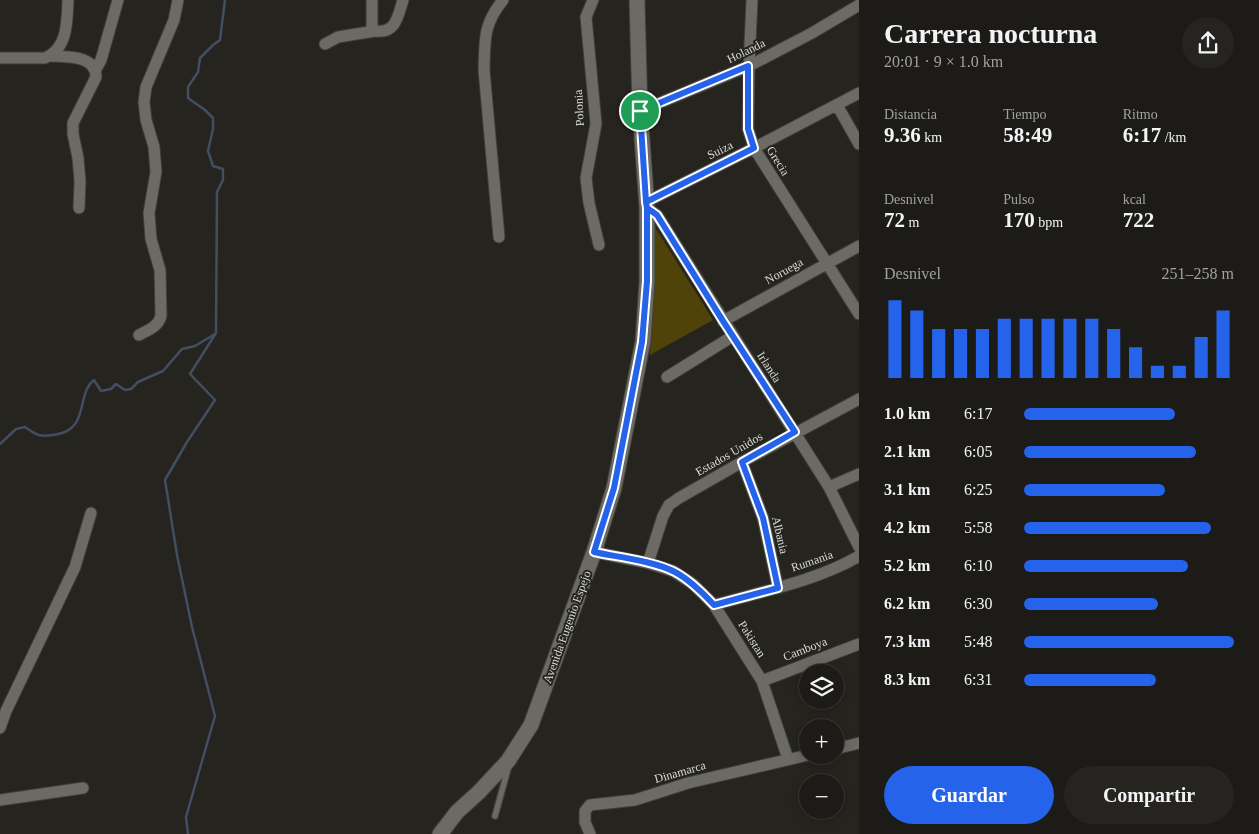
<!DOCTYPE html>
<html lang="es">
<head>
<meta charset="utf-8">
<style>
  :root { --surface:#1c1b17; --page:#252420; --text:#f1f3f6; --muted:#a0a1a1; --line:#3a3936; --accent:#2563eb }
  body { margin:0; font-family:"Times New Roman",serif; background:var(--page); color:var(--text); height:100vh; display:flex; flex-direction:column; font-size:19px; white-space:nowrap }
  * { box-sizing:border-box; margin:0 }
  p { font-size:16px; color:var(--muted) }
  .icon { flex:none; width:28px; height:28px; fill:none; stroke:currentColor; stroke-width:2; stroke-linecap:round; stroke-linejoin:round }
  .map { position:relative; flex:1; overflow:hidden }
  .details { display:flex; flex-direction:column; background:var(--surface); width:400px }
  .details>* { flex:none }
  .buttons { position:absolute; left:799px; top:664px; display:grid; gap:10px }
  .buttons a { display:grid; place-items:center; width:45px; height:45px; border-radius:50%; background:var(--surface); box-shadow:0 2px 12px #0003,0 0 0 1px var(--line); font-size:25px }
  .pin { position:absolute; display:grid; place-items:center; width:42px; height:42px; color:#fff; margin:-21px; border:2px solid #fff; border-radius:50%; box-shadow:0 1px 5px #0007 }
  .round { display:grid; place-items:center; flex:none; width:52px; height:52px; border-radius:26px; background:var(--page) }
  .summary { display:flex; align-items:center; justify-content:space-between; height:85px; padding:0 25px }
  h1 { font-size:28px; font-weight:600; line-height:38px }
  .metrics { display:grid; grid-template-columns:repeat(3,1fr); gap:8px; height:85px; padding:5px 25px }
  .metrics div { display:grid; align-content:center }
  .metrics b { font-size:21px; font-weight:600 }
  .metrics small { font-size:14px; font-weight:400 }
  .metrics p { font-size:14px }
  .chart { height:140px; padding:10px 25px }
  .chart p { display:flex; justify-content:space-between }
  .chart svg { width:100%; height:90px; margin-top:5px; stroke:var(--accent); stroke-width:6 }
  .action { display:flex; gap:10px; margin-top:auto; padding:10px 25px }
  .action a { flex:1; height:58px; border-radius:30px; background:var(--accent); color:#fff; font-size:20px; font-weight:600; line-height:58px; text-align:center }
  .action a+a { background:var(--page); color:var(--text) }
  ul { padding:0 25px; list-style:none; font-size:16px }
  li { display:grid; grid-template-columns:80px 60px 1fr; align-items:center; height:38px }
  li i { height:12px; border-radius:6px; background:var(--accent) }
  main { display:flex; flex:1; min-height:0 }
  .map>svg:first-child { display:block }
  .green { fill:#504309 }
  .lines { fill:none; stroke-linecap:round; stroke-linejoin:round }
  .stream { stroke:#424e61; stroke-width:2.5 }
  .lane-casing { stroke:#3f3e3a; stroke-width:8 }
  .street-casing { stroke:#3f3e3a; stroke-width:13 }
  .secondary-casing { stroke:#3f3e3a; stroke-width:17 }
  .lane { stroke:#6b6a64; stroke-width:5.5 }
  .street { stroke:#6b6a64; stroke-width:11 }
  .secondary { stroke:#6b6a64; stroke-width:15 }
  .route-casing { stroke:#fff; stroke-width:10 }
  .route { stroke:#2563eb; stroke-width:6 }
  .labels { text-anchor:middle; stroke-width:4; stroke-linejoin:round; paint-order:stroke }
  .street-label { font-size:12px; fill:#dbdbd7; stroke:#25241f }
</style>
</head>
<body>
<main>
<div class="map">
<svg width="859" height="834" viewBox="0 0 859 834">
  <rect width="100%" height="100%" fill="#25241f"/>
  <path class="green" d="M653,224L713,320L650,355Z"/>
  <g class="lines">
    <path class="stream" d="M0,444L16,429L25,427C37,435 38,437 53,435C91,431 75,395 94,380L101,391L111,389L116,384L125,390L131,389L138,382L163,371L182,349L195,346L215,334
      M188,834L186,817L215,716L192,627L177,555L165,480L187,442L215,400L190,374L216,333L217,192L223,180V169L213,166L208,151L213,129V118L205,110L188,98V87L198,72L200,58L213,45L220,40L225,0"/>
    <g class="lane-casing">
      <path id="lane" d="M495,816L509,765"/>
    </g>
    <g class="street-casing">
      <path id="street" d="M372,0V27L375,31C396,34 398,16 403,0
        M593,0L586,17L596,124L586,178L589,203L599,245
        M752,0L749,66L748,129L754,148L859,314
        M325,44L338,37L375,31
        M51,56C67,57 96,55 96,77L73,123V134L78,158L80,181L79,208
        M0,58H45C68,49 67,21 68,0
        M96,69L101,60L118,0
        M837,105L859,144
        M640,111L749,66L812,33L859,5
        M646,202L754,148L859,93
        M647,208L657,215L829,487L859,547
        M499,237L484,70C485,39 483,25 503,0
        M723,321L859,246
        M139,335C148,330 158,327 161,316L160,270L151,239L149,213L156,172L154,147L146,120L144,102L146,87L174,20L178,0
        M667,377L733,336
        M742,462L763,518L778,588
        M829,487L859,474
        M594,552L648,563L673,571L693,584L714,605L762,681L788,759
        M648,563L663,516L669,505L679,498L742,462L859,399
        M714,605C760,592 819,580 859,556
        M762,681L859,644
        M0,728L6,711L75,567L91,513
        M835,749L859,743
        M0,800L83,788
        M590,834L585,822V811L590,805L635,800L688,783L808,755"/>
    </g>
    <g class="secondary-casing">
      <path id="secondary" d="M440,834L457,812L479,792L508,761L531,725L594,552L614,488L643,341L647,281V208L640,111L637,0"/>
    </g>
    <use href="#lane" class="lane"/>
    <use href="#street" class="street"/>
    <use href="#secondary" class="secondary"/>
  </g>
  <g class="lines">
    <g class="route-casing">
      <path id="route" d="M640,111L646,202L647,208V281L642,342L614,488L594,552C617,557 654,561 675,572C690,580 702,592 714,605L778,588L763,518L742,462L795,432L723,321L657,215L647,208L646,202L754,148L748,129V66L640,111"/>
    </g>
    <use href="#route" class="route"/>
  </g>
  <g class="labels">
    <g class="street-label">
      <text transform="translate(746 51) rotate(-26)" y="4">Holanda</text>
      <text transform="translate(579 108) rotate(-93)" y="4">Polonia</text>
      <text transform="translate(720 150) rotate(-26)" y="4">Suiza</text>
      <text transform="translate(778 161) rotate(58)" y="4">Grecia</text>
      <text transform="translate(784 271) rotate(-29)" y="4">Noruega</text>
      <text transform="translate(769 367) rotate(57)" y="4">Irlanda</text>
      <text transform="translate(729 454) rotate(-30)" y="4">Estados Unidos</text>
      <text transform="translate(780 535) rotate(77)" y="4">Albania</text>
      <text transform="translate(812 561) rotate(-19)" y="4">Rumania</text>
      <text transform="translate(567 627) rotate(-70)" y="4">Avenida Eugenio Espejo</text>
      <text transform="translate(752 639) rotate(58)" y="4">Pakistan</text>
      <text transform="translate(805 649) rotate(-21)" y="4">Camboya</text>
      <text transform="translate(680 772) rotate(-16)" y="4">Dinamarca</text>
    </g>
  </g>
</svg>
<div class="buttons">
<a><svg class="icon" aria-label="layers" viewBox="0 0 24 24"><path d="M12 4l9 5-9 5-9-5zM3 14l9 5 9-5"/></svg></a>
<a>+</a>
<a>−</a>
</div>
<div class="pin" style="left:640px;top:111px;background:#1e9e55"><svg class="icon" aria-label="arrive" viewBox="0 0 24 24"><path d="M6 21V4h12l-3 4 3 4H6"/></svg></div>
</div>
<section class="details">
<div class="summary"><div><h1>Carrera nocturna</h1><p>20:01 · 9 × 1.0 km</p></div><a class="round"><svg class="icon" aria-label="share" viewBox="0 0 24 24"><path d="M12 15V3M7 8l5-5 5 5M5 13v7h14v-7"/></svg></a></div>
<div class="metrics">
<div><p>Distancia</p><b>9.36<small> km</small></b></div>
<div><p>Tiempo</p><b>58:49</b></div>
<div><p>Ritmo</p><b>6:17<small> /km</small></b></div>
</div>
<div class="metrics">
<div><p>Desnivel</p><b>72<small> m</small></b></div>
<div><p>Pulso</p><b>170<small> bpm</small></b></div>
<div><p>kcal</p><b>722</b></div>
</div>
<div class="chart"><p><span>Desnivel</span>251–258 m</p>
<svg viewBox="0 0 160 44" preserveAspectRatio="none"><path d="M5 44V6M15 44V11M25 44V20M35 44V20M45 44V20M55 44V15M65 44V15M75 44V15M85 44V15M95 44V15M105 44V20M115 44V29M125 44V38M135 44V38M145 44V24M155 44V11"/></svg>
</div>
<ul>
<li><b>1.0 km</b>6:17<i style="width:72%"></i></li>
<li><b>2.1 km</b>6:05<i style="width:82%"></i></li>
<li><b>3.1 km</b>6:25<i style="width:67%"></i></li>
<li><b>4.2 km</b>5:58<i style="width:89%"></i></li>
<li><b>5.2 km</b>6:10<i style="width:78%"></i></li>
<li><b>6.2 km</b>6:30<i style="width:64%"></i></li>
<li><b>7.3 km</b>5:48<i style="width:100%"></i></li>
<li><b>8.3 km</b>6:31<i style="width:63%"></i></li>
</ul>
<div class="action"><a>Guardar</a><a>Compartir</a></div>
</section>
</main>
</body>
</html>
